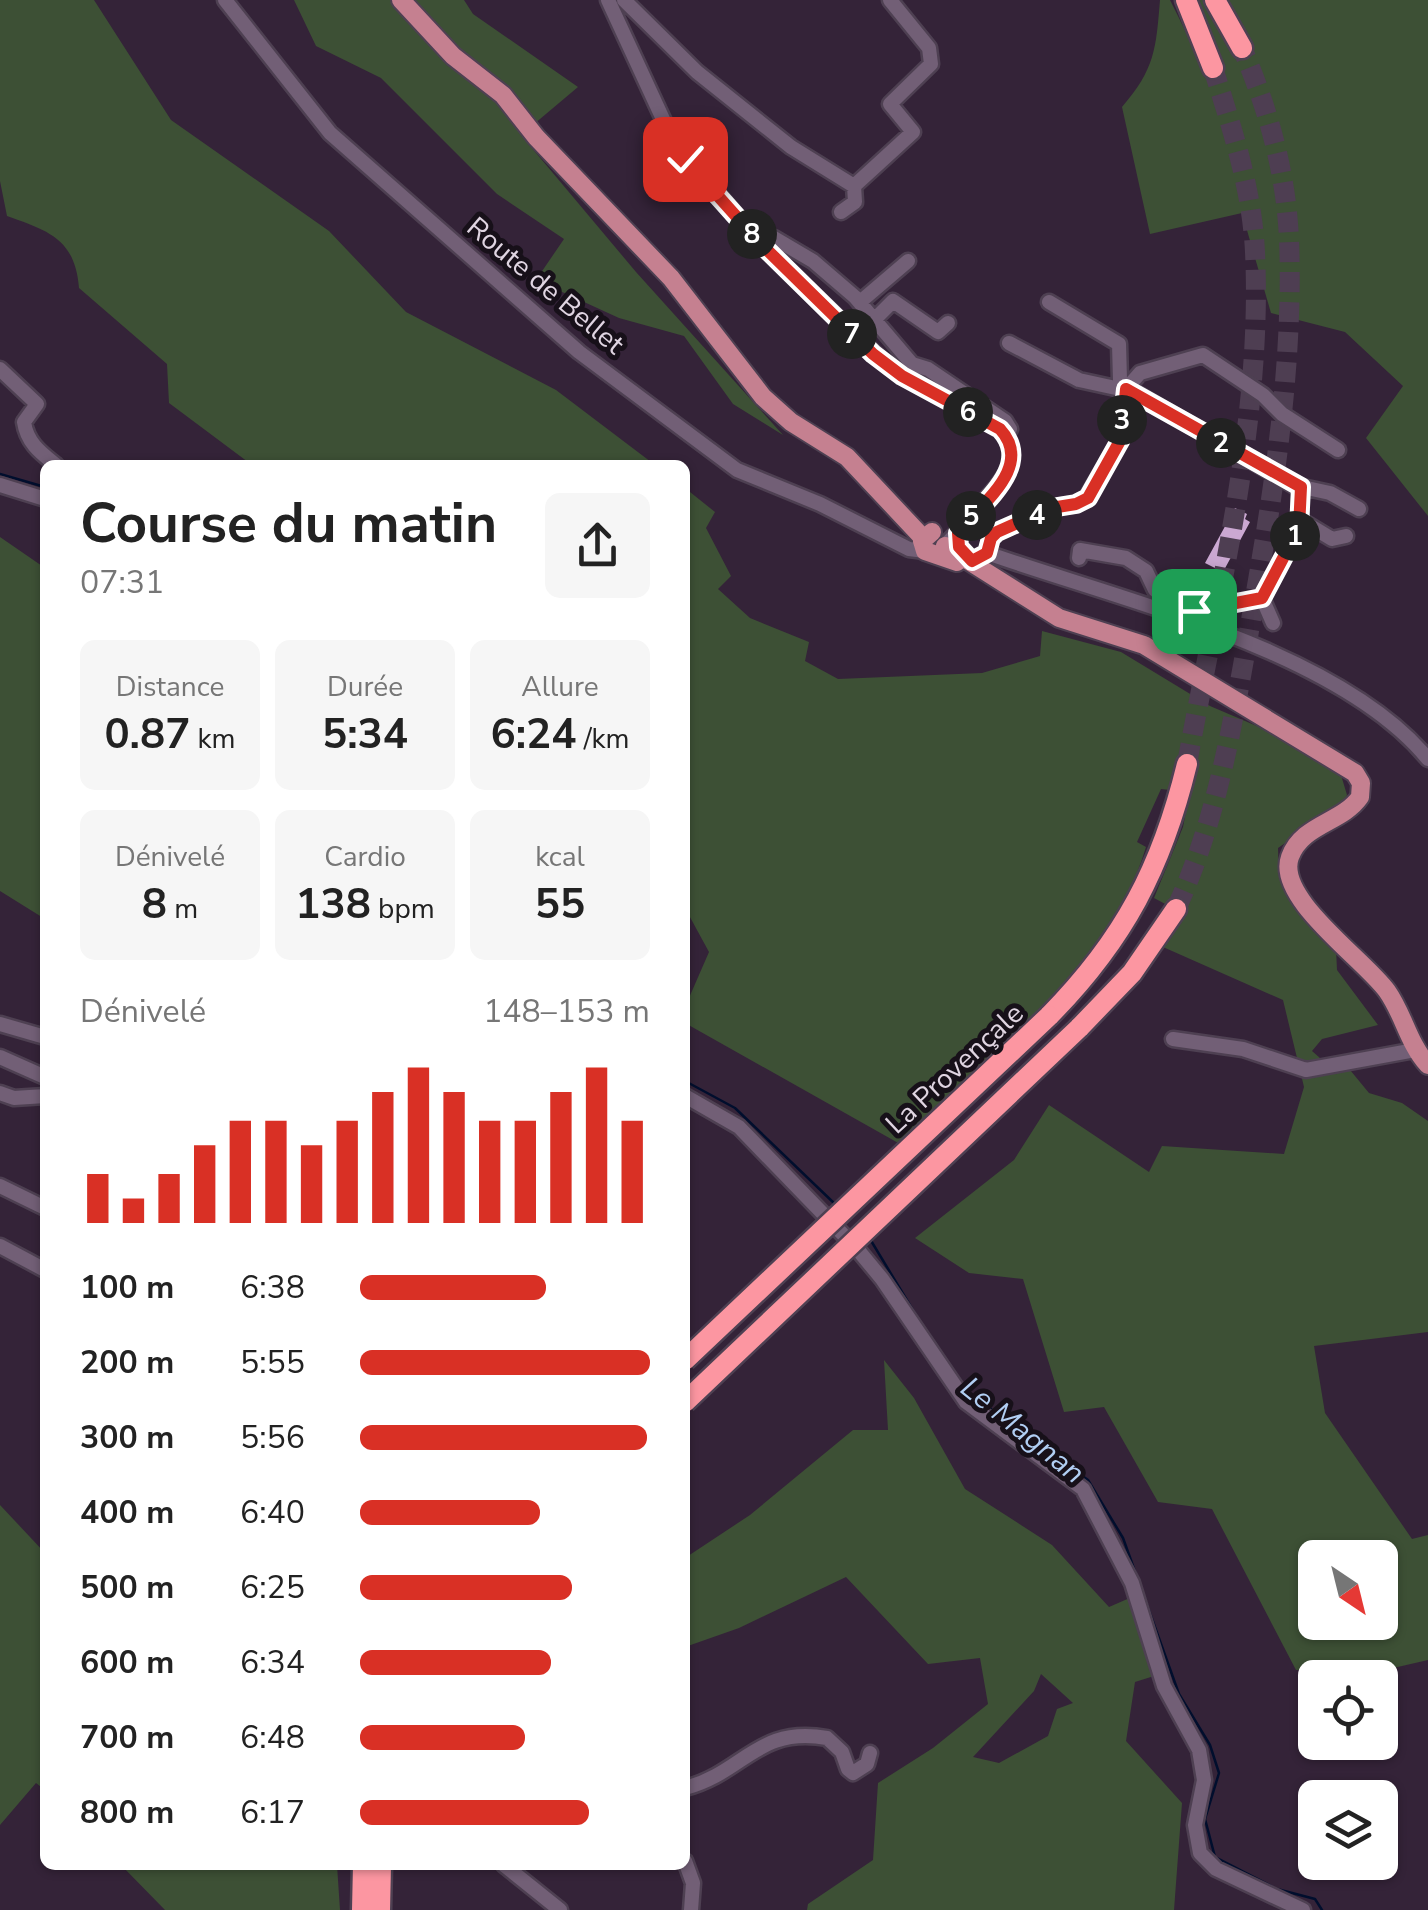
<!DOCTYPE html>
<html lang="fr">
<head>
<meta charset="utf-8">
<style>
  :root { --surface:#fff; --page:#f6f6f6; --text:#222; --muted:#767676; --accent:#d93025 }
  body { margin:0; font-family:"Nunito Sans",sans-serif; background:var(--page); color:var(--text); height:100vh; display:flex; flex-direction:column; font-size:38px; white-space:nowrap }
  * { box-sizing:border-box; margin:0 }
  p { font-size:32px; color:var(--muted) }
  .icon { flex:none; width:55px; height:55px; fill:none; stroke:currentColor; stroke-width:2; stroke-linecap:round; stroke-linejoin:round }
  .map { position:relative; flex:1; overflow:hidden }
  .details { position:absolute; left:40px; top:460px; width:650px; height:1410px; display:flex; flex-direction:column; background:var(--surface); border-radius:15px; box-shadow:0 2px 8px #0004 }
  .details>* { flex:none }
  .needle { width:65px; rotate:145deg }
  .tools { position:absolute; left:1298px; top:1540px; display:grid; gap:20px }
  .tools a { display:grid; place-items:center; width:100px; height:100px; border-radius:15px; background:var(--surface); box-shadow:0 2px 8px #0004; font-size:50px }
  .pin { position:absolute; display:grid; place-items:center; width:85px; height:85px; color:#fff; margin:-42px; border-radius:20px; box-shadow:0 5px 15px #0006 }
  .km { position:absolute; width:50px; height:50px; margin:-25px; border-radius:50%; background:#222; color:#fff; font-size:28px; line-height:50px; text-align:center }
  .round { display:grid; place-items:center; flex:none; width:105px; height:105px; border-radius:15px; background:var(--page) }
  .overview { display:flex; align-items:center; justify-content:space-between; height:170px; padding:0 40px }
  h1 { font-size:55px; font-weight:700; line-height:75px }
  .figures { display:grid; grid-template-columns:repeat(3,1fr); gap:15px; height:170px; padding:10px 40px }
  .figures div { display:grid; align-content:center; border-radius:15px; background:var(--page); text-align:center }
  .figures b { font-size:42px; font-weight:700 }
  .figures small { font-size:28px; font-weight:400 }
  .figures p { font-size:28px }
  .chart { height:280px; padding:20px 40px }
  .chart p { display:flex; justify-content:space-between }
  .chart svg { width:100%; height:180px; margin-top:10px; stroke:var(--accent); stroke-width:6 }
  ul { padding:0 40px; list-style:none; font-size:32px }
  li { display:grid; grid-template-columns:160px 120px 1fr; align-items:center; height:75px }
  li i { height:25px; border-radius:12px; background:var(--accent) }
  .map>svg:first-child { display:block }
  .green { fill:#3d5035; fill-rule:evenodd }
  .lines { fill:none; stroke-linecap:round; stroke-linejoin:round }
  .stream { stroke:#000e2d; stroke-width:2.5 }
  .building { fill:#cba8d2 }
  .highway-tunnel { stroke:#4e3e52; stroke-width:20; stroke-dasharray:20 10; stroke-linecap:butt }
  .minor-casing { stroke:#4e4052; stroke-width:19 }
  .major-casing { stroke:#4e4052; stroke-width:22 }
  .highway-casing { stroke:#4e4052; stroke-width:25 }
  .minor { stroke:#725f76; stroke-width:14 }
  .major { stroke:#c58090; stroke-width:18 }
  .highway { stroke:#fc96a1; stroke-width:20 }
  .highway-bridge-casing { stroke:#4e4052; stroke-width:25; stroke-linecap:butt }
  .highway-bridge { stroke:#fc96a1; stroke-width:20 }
  .route-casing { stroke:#fff; stroke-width:20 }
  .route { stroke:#d93025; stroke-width:12 }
  .labels { text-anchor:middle; stroke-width:10; stroke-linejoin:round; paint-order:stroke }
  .street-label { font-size:28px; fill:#e0d5e2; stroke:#171019 }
  .water-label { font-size:30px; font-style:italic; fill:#b1cef3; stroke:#171019 }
</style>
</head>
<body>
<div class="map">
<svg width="1428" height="1910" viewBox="0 0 1428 1910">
  <rect width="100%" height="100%" fill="#342338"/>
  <path class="green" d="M0,0H94L171,120L329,231L406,312L556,390L655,465H252L169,403L167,364L79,288C75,239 49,231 7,216L0,181Z
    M294,0H464L473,14L578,87L521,135L636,272L783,435L733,404L684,336L619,318L536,280L564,239L497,194L381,78L316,46Z
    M1160,0H1170L1208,76L1222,68L1196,0H1208L1241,60L1254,53L1227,0H1428V516L1366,438L1403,386L1345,332L1271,313L1242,213L1150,234L1122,107C1155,69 1156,49 1160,0Z
    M685,488L715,512L706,528L731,576L718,589L750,618L809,642L805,661L838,679L982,673L1040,656L1042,631L1121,652L1210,706L1278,735L1341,775L1347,795L1343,803L1278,848L1279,876L1336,949L1337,970L1378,1025L1322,1039L1312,1051L1320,1058L1341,1059L1369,1093L1402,1103L1428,1121V1332L1314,1346L1325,1413L1412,1539L1428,1535V1660L1389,1669L1296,1670L1212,1509L1158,1502L1104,1407L1064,1412L1023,1279L969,1273L915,1238L1014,1160L1049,1105L1149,1172L1162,1146L1284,1154L1304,1087L1283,1000L1163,947L1184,914L1154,898L1183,827L1195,764L1182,758L1176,760L1170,790L1161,789L1137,842L1146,847C1109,972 991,1057 900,1144L685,1023V1007L709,952L685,908ZM1315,1558H1380V1622H1315Z
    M0,537L45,568V919L0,891Z
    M884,1360L914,1398L965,1489L1052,1545L1109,1607L1132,1597L1154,1676L1135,1682L1126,1741L1182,1803L1174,1910H807L808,1904L873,1860L878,1783L933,1748L988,1704L980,1658L928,1664L846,1577L739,1628L685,1647V1558L750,1515L853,1430H888ZM1041,1674L1073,1703L1057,1709L1048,1736L999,1763L973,1757L1034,1691Z
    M0,1505L45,1553V1790L36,1783L0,1825Z
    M121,1865H337L340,1910H165Z"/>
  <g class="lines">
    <path class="stream" d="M0,474L45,487
      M685,1081L735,1108L836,1205
      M870,1239L928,1335
      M966,1391L1088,1480L1123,1538L1179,1694L1210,1745L1219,1773L1205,1819L1215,1857L1277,1889L1315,1899L1322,1910"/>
  </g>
  <path class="building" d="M1235,508L1247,514L1245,519L1250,522L1223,572L1205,563Z"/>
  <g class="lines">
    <path class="highway-tunnel" d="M1187,764C1217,597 1263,423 1255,252C1252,189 1232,128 1213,68
      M1176,909C1217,820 1232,727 1249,631C1272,503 1294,369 1289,239C1286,172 1268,108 1242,48"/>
    <g class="minor-casing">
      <path id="minor" d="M225,0L330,133L579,352L737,470L820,504L909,549L925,551
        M608,0L674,143L760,243L889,367L1000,429C1028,460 998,486 977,509C966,521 957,534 945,545
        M624,0L697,72L791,147L854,186L913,132L890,104L931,64L929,48L890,0
        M841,212L855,202L854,186
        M760,243L774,238L813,261L855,297L912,364L928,369L1005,421L1010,429
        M860,302L908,261
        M876,318L893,301L938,332L948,323
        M1009,343L1079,380L1134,392L1293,485L1330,493L1359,509
        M0,369L37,404L24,422C27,443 41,453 56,465
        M1126,389L1140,373L1203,355L1263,395L1282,414L1338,450
        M0,485L45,499
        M1299,519L1332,539L1346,536
        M987,553C1117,599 1339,650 1428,759
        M987,553L991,538L997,532L1051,508L1076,504L1087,497L1121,439L1126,389L1120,380L1119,344L1049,302
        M1079,558L1080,550L1126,558L1146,571L1155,590L1194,611L1262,598
        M1273,623L1262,598L1299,528L1301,487
        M0,1024L45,1037
        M1173,1039L1243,1049L1306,1070L1415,1050
        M0,1057L45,1077
        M0,1093L14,1098L45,1096
        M685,1096L739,1127L858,1250L882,1279L966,1402L1083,1489L1132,1583L1164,1686L1199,1750L1204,1780L1195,1825L1200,1853L1216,1869L1303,1910
        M0,1186L45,1208
        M0,1246L45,1270
        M685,1788C745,1772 757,1726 827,1738L842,1752L848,1769L853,1773L867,1764L870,1753
        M685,1861L693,1883L691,1910
        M504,1865L560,1910"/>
    </g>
    <g class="major-casing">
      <path id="major" d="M401,0L453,56L503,95L536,137L671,278L763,397L791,422L847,457L923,538
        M932,532L922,541L925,551L957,562
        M945,546L1059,618L1144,645L1355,773L1361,783L1360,797C1342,823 1302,824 1290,857C1275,898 1364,959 1387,991C1404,1015 1408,1043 1428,1065"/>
    </g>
    <g class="highway-casing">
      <path id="highway" d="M1186,0L1213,68
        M1215,0L1242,48
        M1049,1016C1124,940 1162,867 1187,764
        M1079,1028L1132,973L1176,909
        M362,1910L363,1865
        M380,1910L381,1865"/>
    </g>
    <use href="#minor" class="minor"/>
    <use href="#major" class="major"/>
    <use href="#highway" class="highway"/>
    <g class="highway-bridge-casing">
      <path id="highway-bridge" d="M685,1360L1049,1016
        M685,1402L1079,1028"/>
    </g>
    <use href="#highway-bridge" class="highway-bridge"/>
  </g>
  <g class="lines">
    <g class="route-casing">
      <path id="route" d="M685,159L760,243L873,354L902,376L1000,429C1035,467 980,504 958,533L959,547L972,561L987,553L991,538L997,532L1051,508L1076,504L1088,498L1121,439L1126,389L1301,487L1299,528L1262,598L1194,611"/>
    </g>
    <use href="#route" class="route"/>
  </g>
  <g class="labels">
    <g class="street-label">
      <text transform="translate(546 285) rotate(40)" y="10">Route de Bellet</text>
      <text transform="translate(954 1068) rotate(-43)" y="10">La Provençale</text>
    </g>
    <g class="water-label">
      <text transform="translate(1023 1430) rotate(39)" y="10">Le Magnan</text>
    </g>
  </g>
</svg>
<div class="tools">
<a><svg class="needle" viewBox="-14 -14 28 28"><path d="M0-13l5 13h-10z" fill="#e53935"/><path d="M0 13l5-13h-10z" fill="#767676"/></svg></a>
<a><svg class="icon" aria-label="locate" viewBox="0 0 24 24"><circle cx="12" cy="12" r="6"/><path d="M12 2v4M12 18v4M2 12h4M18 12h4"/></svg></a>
<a><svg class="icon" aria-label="layers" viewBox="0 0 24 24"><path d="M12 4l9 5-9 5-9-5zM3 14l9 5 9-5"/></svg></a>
</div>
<div class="pin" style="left:1194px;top:611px;background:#1e9e55"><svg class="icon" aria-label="arrive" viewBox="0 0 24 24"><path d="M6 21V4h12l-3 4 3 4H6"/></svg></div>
<div class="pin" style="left:685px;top:159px;background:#d93025"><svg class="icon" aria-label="check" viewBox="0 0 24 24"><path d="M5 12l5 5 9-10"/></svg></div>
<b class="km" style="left:1295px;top:536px">1</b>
<b class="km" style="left:1221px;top:443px">2</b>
<b class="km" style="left:1122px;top:420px">3</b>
<b class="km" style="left:1037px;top:515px">4</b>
<b class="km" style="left:971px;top:516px">5</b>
<b class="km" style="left:968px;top:412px">6</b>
<b class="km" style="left:852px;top:334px">7</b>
<b class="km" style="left:752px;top:234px">8</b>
<section class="details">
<div class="overview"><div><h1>Course du matin</h1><p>07:31</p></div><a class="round"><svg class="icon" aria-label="share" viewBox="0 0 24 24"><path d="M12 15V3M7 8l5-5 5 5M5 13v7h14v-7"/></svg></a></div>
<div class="figures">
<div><p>Distance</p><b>0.87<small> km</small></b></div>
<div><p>Durée</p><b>5:34</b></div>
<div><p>Allure</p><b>6:24<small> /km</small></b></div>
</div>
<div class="figures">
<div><p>Dénivelé</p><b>8<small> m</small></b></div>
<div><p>Cardio</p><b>138<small> bpm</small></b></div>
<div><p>kcal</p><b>55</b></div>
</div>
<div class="chart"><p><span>Dénivelé</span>148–153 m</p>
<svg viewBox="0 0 160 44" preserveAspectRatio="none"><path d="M5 44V32M15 44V38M25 44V32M35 44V25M45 44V19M55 44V19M65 44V25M75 44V19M85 44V12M95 44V6M105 44V12M115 44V19M125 44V19M135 44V12M145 44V6M155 44V19"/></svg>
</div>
<ul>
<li><b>100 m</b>6:38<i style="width:64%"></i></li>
<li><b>200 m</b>5:55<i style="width:100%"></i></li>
<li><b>300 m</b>5:56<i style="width:99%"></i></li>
<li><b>400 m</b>6:40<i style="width:62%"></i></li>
<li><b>500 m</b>6:25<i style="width:73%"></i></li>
<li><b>600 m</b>6:34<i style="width:66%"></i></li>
<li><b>700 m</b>6:48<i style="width:57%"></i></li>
<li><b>800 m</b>6:17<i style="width:79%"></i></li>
</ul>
</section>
</div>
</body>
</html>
